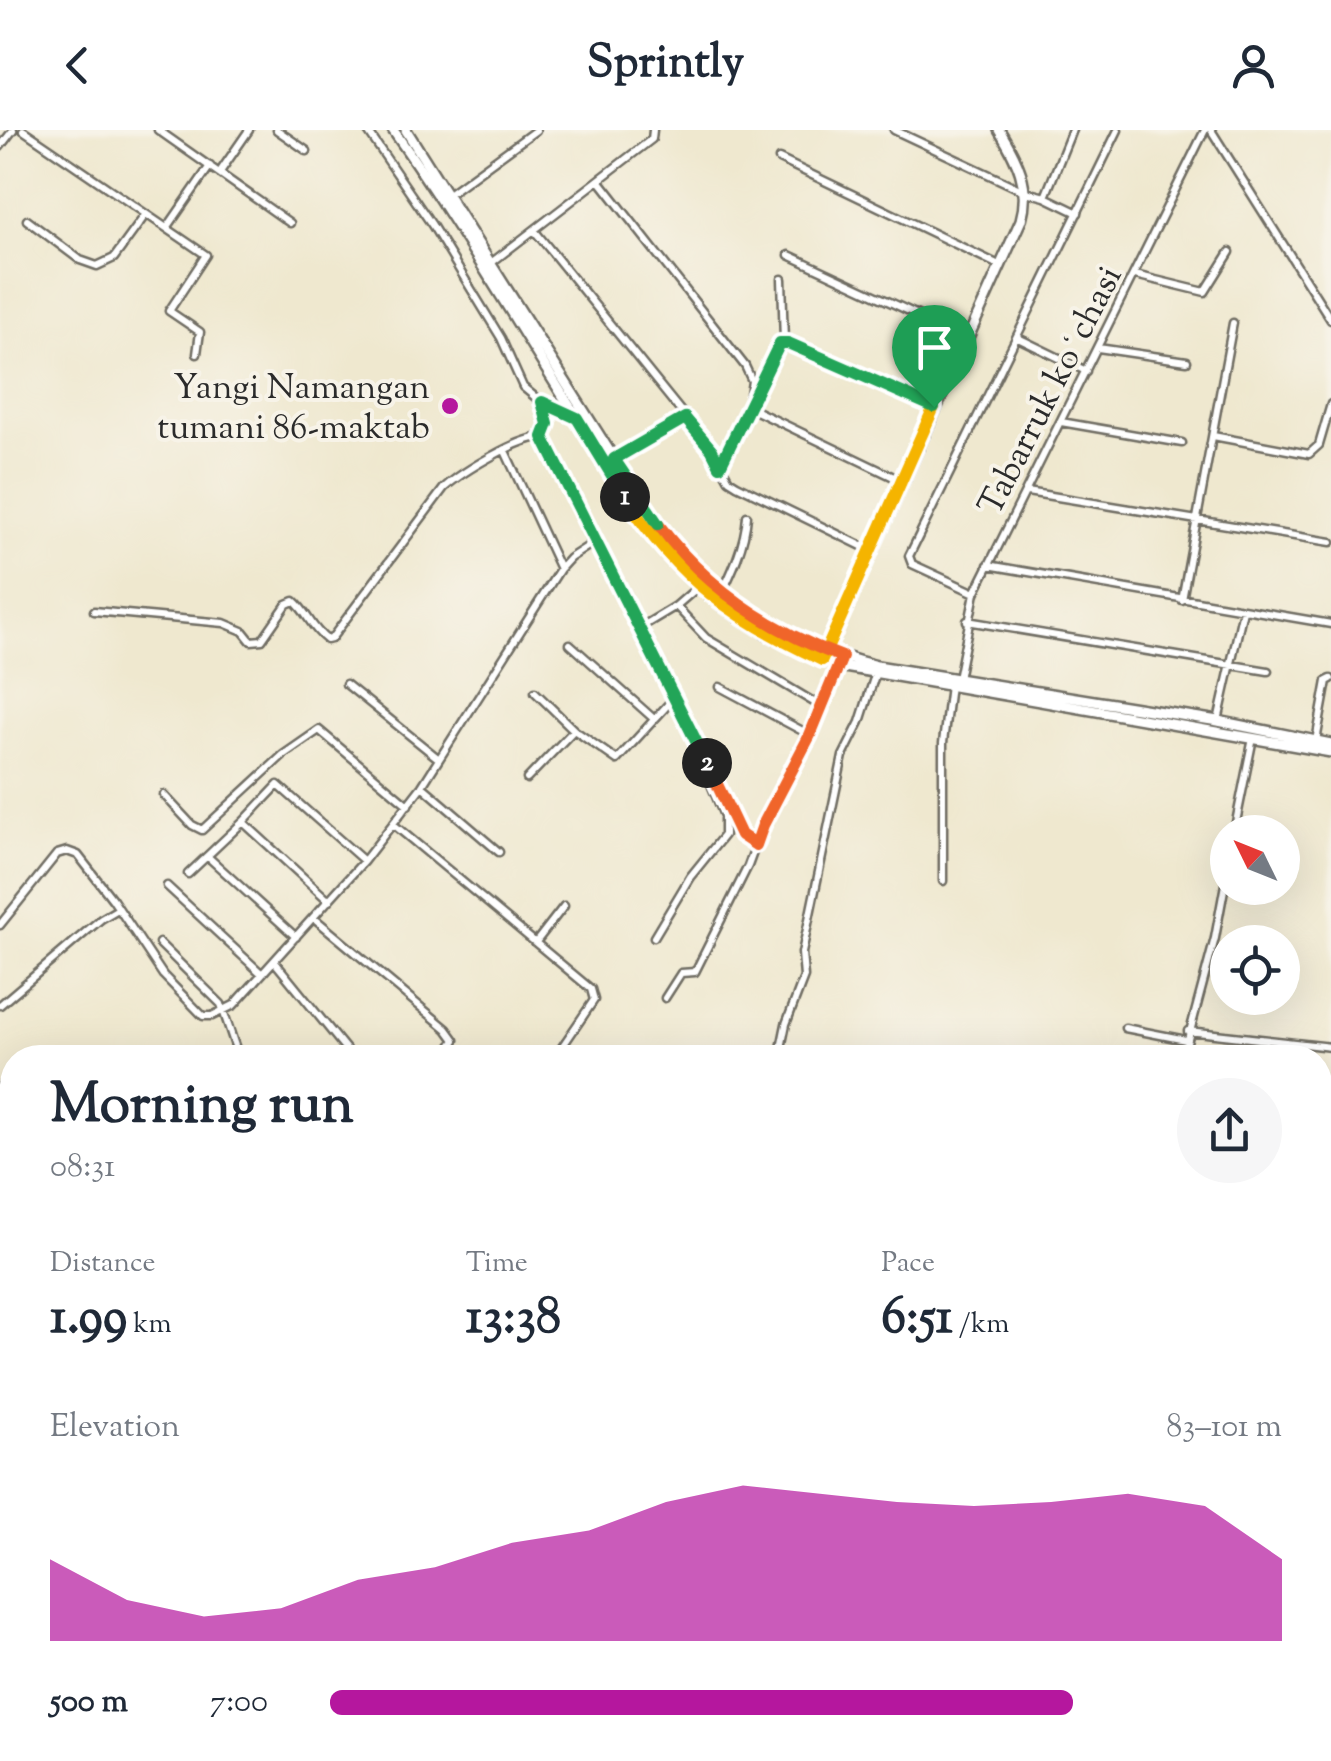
<!DOCTYPE html>
<html lang="en">
<head>
<meta charset="utf-8">
<style>
  :root { --surface:#fff; --page:#f6f6f7; --text:#1f2937; --muted:#747a83; --accent:#b5179e }
  body { margin:0; font-family:"Sorts Mill Goudy",serif; background:var(--page); color:var(--text); height:100vh; display:flex; flex-direction:column; font-size:38px; white-space:nowrap }
  * { box-sizing:border-box; margin:0 }
  p { font-size:32px; color:var(--muted) }
  .icon { flex:none; width:55px; height:55px; fill:none; stroke:currentColor; stroke-width:2; stroke-linecap:round; stroke-linejoin:round }
  .map { position:relative; flex:1; overflow:hidden }
  .side { position:absolute; left:0px; top:915px; width:1332px; height:718px; display:flex; flex-direction:column; background:var(--surface); border-radius:40px 40px 0 0; box-shadow:0 10px 40px #0002 }
  .side>* { flex:none }
  .needle { width:65px; rotate:313deg }
  .controls { position:absolute; left:1210px; top:685px; display:grid; gap:20px }
  .controls a { display:grid; place-items:center; width:90px; height:90px; border-radius:50%; background:var(--surface); box-shadow:0 10px 40px #0002; font-size:50px }
  .pin { position:absolute; display:grid; place-items:center; width:85px; height:85px; color:#fff; margin:-102px -42px; border-radius:50% 50% 50% 0; rotate:-45deg; box-shadow:0 0 10px #0007 }
  .pin .icon { rotate:45deg }
  .km { position:absolute; width:50px; height:50px; margin:-25px; border-radius:50%; background:#222; color:#fff; font-size:28px; line-height:50px; text-align:center }
  .round { display:grid; place-items:center; flex:none; width:105px; height:105px; border-radius:52px; background:var(--page) }
  .overview { display:flex; align-items:center; justify-content:space-between; height:170px; padding:0 50px }
  h1 { font-size:55px; font-weight:800; line-height:75px }
  .metrics { display:grid; grid-template-columns:repeat(3,1fr); gap:15px; height:170px; padding:10px 50px }
  .metrics div { display:grid; align-content:center }
  .metrics b { font-size:50px; font-weight:800 }
  .metrics small { font-size:28px; font-weight:400 }
  .metrics p { font-size:28px }
  .chart { height:280px; padding:20px 50px }
  .chart p { display:flex; justify-content:space-between }
  .chart svg { width:100%; height:180px; margin-top:10px; fill:var(--accent); opacity:.7 }
  ul { padding:0 50px; list-style:none; font-size:32px }
  li { display:grid; grid-template-columns:160px 120px 1fr; align-items:center; height:75px }
  li i { height:25px; border-radius:12px; background:var(--accent) }
  header { display:flex; justify-content:space-between; align-items:center; height:130px; padding:0 50px; background:var(--surface); font-size:45px; font-weight:800 }
  .map>svg:first-child { display:block }
  .lines { fill:none; stroke-linecap:round; stroke-linejoin:round }
  .street-casing { stroke:#706d64; stroke-width:11 }
  .secondary-casing { stroke:#706d64; stroke-width:14 }
  .street { stroke:#fff; stroke-width:6 }
  .secondary { stroke:#fff; stroke-width:9 }
  .split-1-casing { stroke:#fff; stroke-width:20 }
  .split-2-casing { stroke:#fff; stroke-width:20 }
  .split-3-casing { stroke:#fff; stroke-width:20 }
  .split-4-casing { stroke:#fff; stroke-width:20 }
  .split-1 { stroke:#f5b400; stroke-width:12 }
  .split-2 { stroke:#22a559; stroke-width:12 }
  .split-3 { stroke:#f0652b; stroke-width:12 }
  .split-4 { stroke:#22a559; stroke-width:12 }
  .poi-dot { fill:#b5179e; stroke:#f7f3e8; stroke-width:4 }
  .labels { text-anchor:middle; stroke-width:8; stroke-linejoin:round; paint-order:stroke }
  .poi-label { font-size:35px; fill:#2b2b2b; stroke:#f7f3e8; text-anchor:end }
  .street-label { font-size:35px; fill:#2b2b2b; stroke:#f7f3e8 }
</style>
</head>
<body>
<header><svg class="icon" aria-label="back" viewBox="0 0 24 24"><path d="M15 5l-7 7 7 7"/></svg>Sprintly<svg class="icon" aria-label="person" viewBox="0 0 24 24"><circle cx="12" cy="8" r="4"/><path d="M4 21q1-7 8-7t8 7"/></svg></header>
<div class="map">
<svg width="1331" height="1631" viewBox="0 0 1331 1631">
  <rect width="100%" height="100%" fill="#f7f3e8"/>
  <filter id="ink" filterUnits="userSpaceOnUse"><feTurbulence type="fractalNoise" baseFrequency=".01" numOctaves="2"/><feDisplacementMap in="SourceGraphic" scale="20" xChannelSelector="R" yChannelSelector="G"/><feConvolveMatrix kernelMatrix="1 2 1 2 8 2 1 2 1" color-interpolation-filters="sRGB"/></filter>
  <filter id="wash" filterUnits="userSpaceOnUse"><feTurbulence type="fractalNoise" baseFrequency=".0048" numOctaves="4" result="noise"/><feDisplacementMap in="SourceGraphic" scale="40" xChannelSelector="R" yChannelSelector="G"/><feGaussianBlur stdDeviation="2.25" result="paint"/><feColorMatrix in="noise" values="0 0 0 0 0 0 0 0 0 0 0 0 0 0 0 0 0 1.4 0 .05"/><feComposite in="paint" operator="in"/></filter>
  <g filter="url(#wash)">
    <rect width="100%" height="100%" fill="#efe8cf"/>
  </g>
  <g filter="url(#ink)">
    <g class="lines">
      <g class="street-casing">
        <path id="street" d="M23,0L206,125L169,181L200,202L197,224
          M158,0L290,93
          M277,0L307,21
          M367,0L432,95L501,208L523,257L541,272L548,294L543,307
          M894,0L1026,62L1045,67L1072,0
          M1211,0L1331,190
          M0,17L13,0
          M779,29L1001,136
          M220,42L249,0
          M599,50L745,236L752,251L748,277L902,351
          M447,65L536,0
          M1045,67L1078,83
          M27,90L80,130L97,136L114,128L146,84
          M167,98L210,36
          M534,100L712,320L729,350L737,355L872,421
          M789,125L965,207
          M491,133L652,9L653,0
          M1135,145L1205,162L1230,122
          M782,149L784,212
          M1018,208L1086,241
          M1098,218L1187,231
          M543,272L576,288
          M1061,292L1182,313
          M1213,306L1309,324L1319,315L1331,274
          M543,307L675,567L724,686V705L690,747L654,807
          M505,321L560,439
          M613,329L685,288
          M721,335L777,217L784,212L934,277
          M1027,362L1331,412
          M988,435L1331,494
          M975,463L912,434L909,426L1118,0
          M1182,470L1233,193
          M718,471C731,444 745,416 747,386
          M676,476L706,508L822,577
          M94,481L224,493L243,501L251,511L262,510L287,474L294,471C308,483 310,497 327,510L331,509L444,358C462,342 519,307 543,307
          M967,491L1268,541
          M641,497L676,476L699,456
          M570,514L654,589
          M958,549L975,463L1205,0
          M346,554L439,629
          M720,557L810,605
          M535,562L574,600L617,630L674,568
          M1218,591L1243,480
          M1316,611L1327,551L1331,549
          M702,623L741,705L756,715
          M527,649L574,600
          M422,656L499,722
          M164,665L192,695L202,700L283,625L319,600L408,675
          M243,692L278,655L364,731
          M393,694L591,859L594,870L562,917
          M1234,702L1253,608
          M207,726L296,807
          M188,744L243,692L329,771
          M943,751V613L950,555
          M167,756L262,844
          M314,788L447,899L455,910L443,928
          M0,795L57,724L67,721L78,725L113,770L163,845L203,886H212L234,875L364,731L422,656L560,439L570,428L596,411
          M536,812L564,776
          M159,813L221,874L239,928
          M274,831L353,928
          M665,868L681,843L695,842L748,736L763,695L810,605L840,533
          M0,875L101,789L118,779
          M1125,898L1186,910
          M1188,901L1331,917
          M1301,915L1303,928
          M779,928L786,894L804,847L802,823L843,626L860,592L876,542
          M1183,928L1215,808L1228,738
          M0,957L12,947
          M1320,1034L1322,1049
          M0,1038L12,1027
          M0,1065L12,1080
          M0,1187L12,1170
          M0,1299L12,1283
          M0,1398L12,1383
          M0,1468L12,1452
          M1320,1559L1326,1571L1320,1597
          M0,1573L12,1556
          M810,1620L817,1631
          M909,1620L928,1630L973,1620
          M980,1620L1019,1631
          M1039,1620L1066,1631
          M1211,1620L1223,1631
          M1132,1629L1134,1631
          M41,1631L49,1620
          M120,1631L129,1620
          M199,1631L208,1620
          M281,1631L290,1620
          M362,1631L370,1620
          M1100,1631L1110,1620
          M1311,1631L1314,1620"/>
      </g>
      <g class="secondary-casing">
        <path id="secondary" d="M393,0C459,93 516,192 577,288C613,345 646,406 696,453C736,491 788,517 839,536L1331,622
          M406,0L640,370C704,457 771,510 877,536L1218,591L1331,614
          M826,523L1021,90C1031,56 1017,29 999,0
          M0,1423L12,1435"/>
      </g>
      <use href="#street" class="street"/>
      <use href="#secondary" class="secondary"/>
    </g>
  </g>
  <g class="lines" filter="url(#ink)">
    <g class="split-1-casing">
      <path id="split-1" d="M625,367C677,449 736,490 822,530L934,277"/>
    </g>
    <g class="split-2-casing">
      <path id="split-2" d="M625,367L577,288L542,272L548,294L543,307L707,633"/>
    </g>
    <g class="split-3-casing">
      <path id="split-3" d="M658,394C706,458 769,500 842,527L810,605L763,695L756,715L741,705L707,633"/>
    </g>
    <g class="split-4-casing">
      <path id="split-4" d="M658,394L614,329L685,288L712,320L720,336L780,213H788L934,277"/>
    </g>
    <use href="#split-1" class="split-1"/>
    <use href="#split-2" class="split-2"/>
    <use href="#split-3" class="split-3"/>
    <use href="#split-4" class="split-4"/>
  </g>
  <circle class="poi-dot" cx="450" cy="276" r="10"/>
  <g class="labels">
    <g class="poi-label">
      <text x="430" y="268">Yangi Namangan<tspan x="430" dy="40">tumani 86-maktab</tspan></text>
    </g>
    <g class="street-label">
      <text transform="translate(1049 260) rotate(-63)" y="12">Tabarruk koʻchasi</text>
    </g>
  </g>
</svg>
<div class="controls">
<a><svg class="needle" viewBox="-14 -14 28 28"><path d="M0-13l5 13h-10z" fill="#e53935"/><path d="M0 13l5-13h-10z" fill="#747a83"/></svg></a>
<a><svg class="icon" aria-label="locate" viewBox="0 0 24 24"><circle cx="12" cy="12" r="6"/><path d="M12 2v4M12 18v4M2 12h4M18 12h4"/></svg></a>
</div>
<div class="pin" style="left:934px;top:277px;background:#1e9e55"><svg class="icon" aria-label="arrive" viewBox="0 0 24 24"><path d="M6 21V4h12l-3 4 3 4H6"/></svg></div>
<b class="km" style="left:625px;top:367px">1</b>
<b class="km" style="left:707px;top:633px">2</b>
<section class="side">
<div class="overview"><div><h1>Morning run</h1><p>08:31</p></div><a class="round"><svg class="icon" aria-label="share" viewBox="0 0 24 24"><path d="M12 15V3M7 8l5-5 5 5M5 13v7h14v-7"/></svg></a></div>
<div class="metrics">
<div><p>Distance</p><b>1.99<small> km</small></b></div>
<div><p>Time</p><b>13:38</b></div>
<div><p>Pace</p><b>6:51<small> /km</small></b></div>
</div>
<div class="chart"><p><span>Elevation</span>83–101 m</p>
<svg viewBox="0 0 160 44" preserveAspectRatio="none"><path d="M0 44V24L10 34L20 38L30 36L40 29L50 26L60 20L70 17L80 10L90 6L100 8L110 10L120 11L130 10L140 8L150 11L160 24V44z"/></svg>
</div>
<ul>
<li><b>500 m</b>7:00<i style="width:78%"></i></li>
</ul>
</section>
</div>
</body>
</html>
